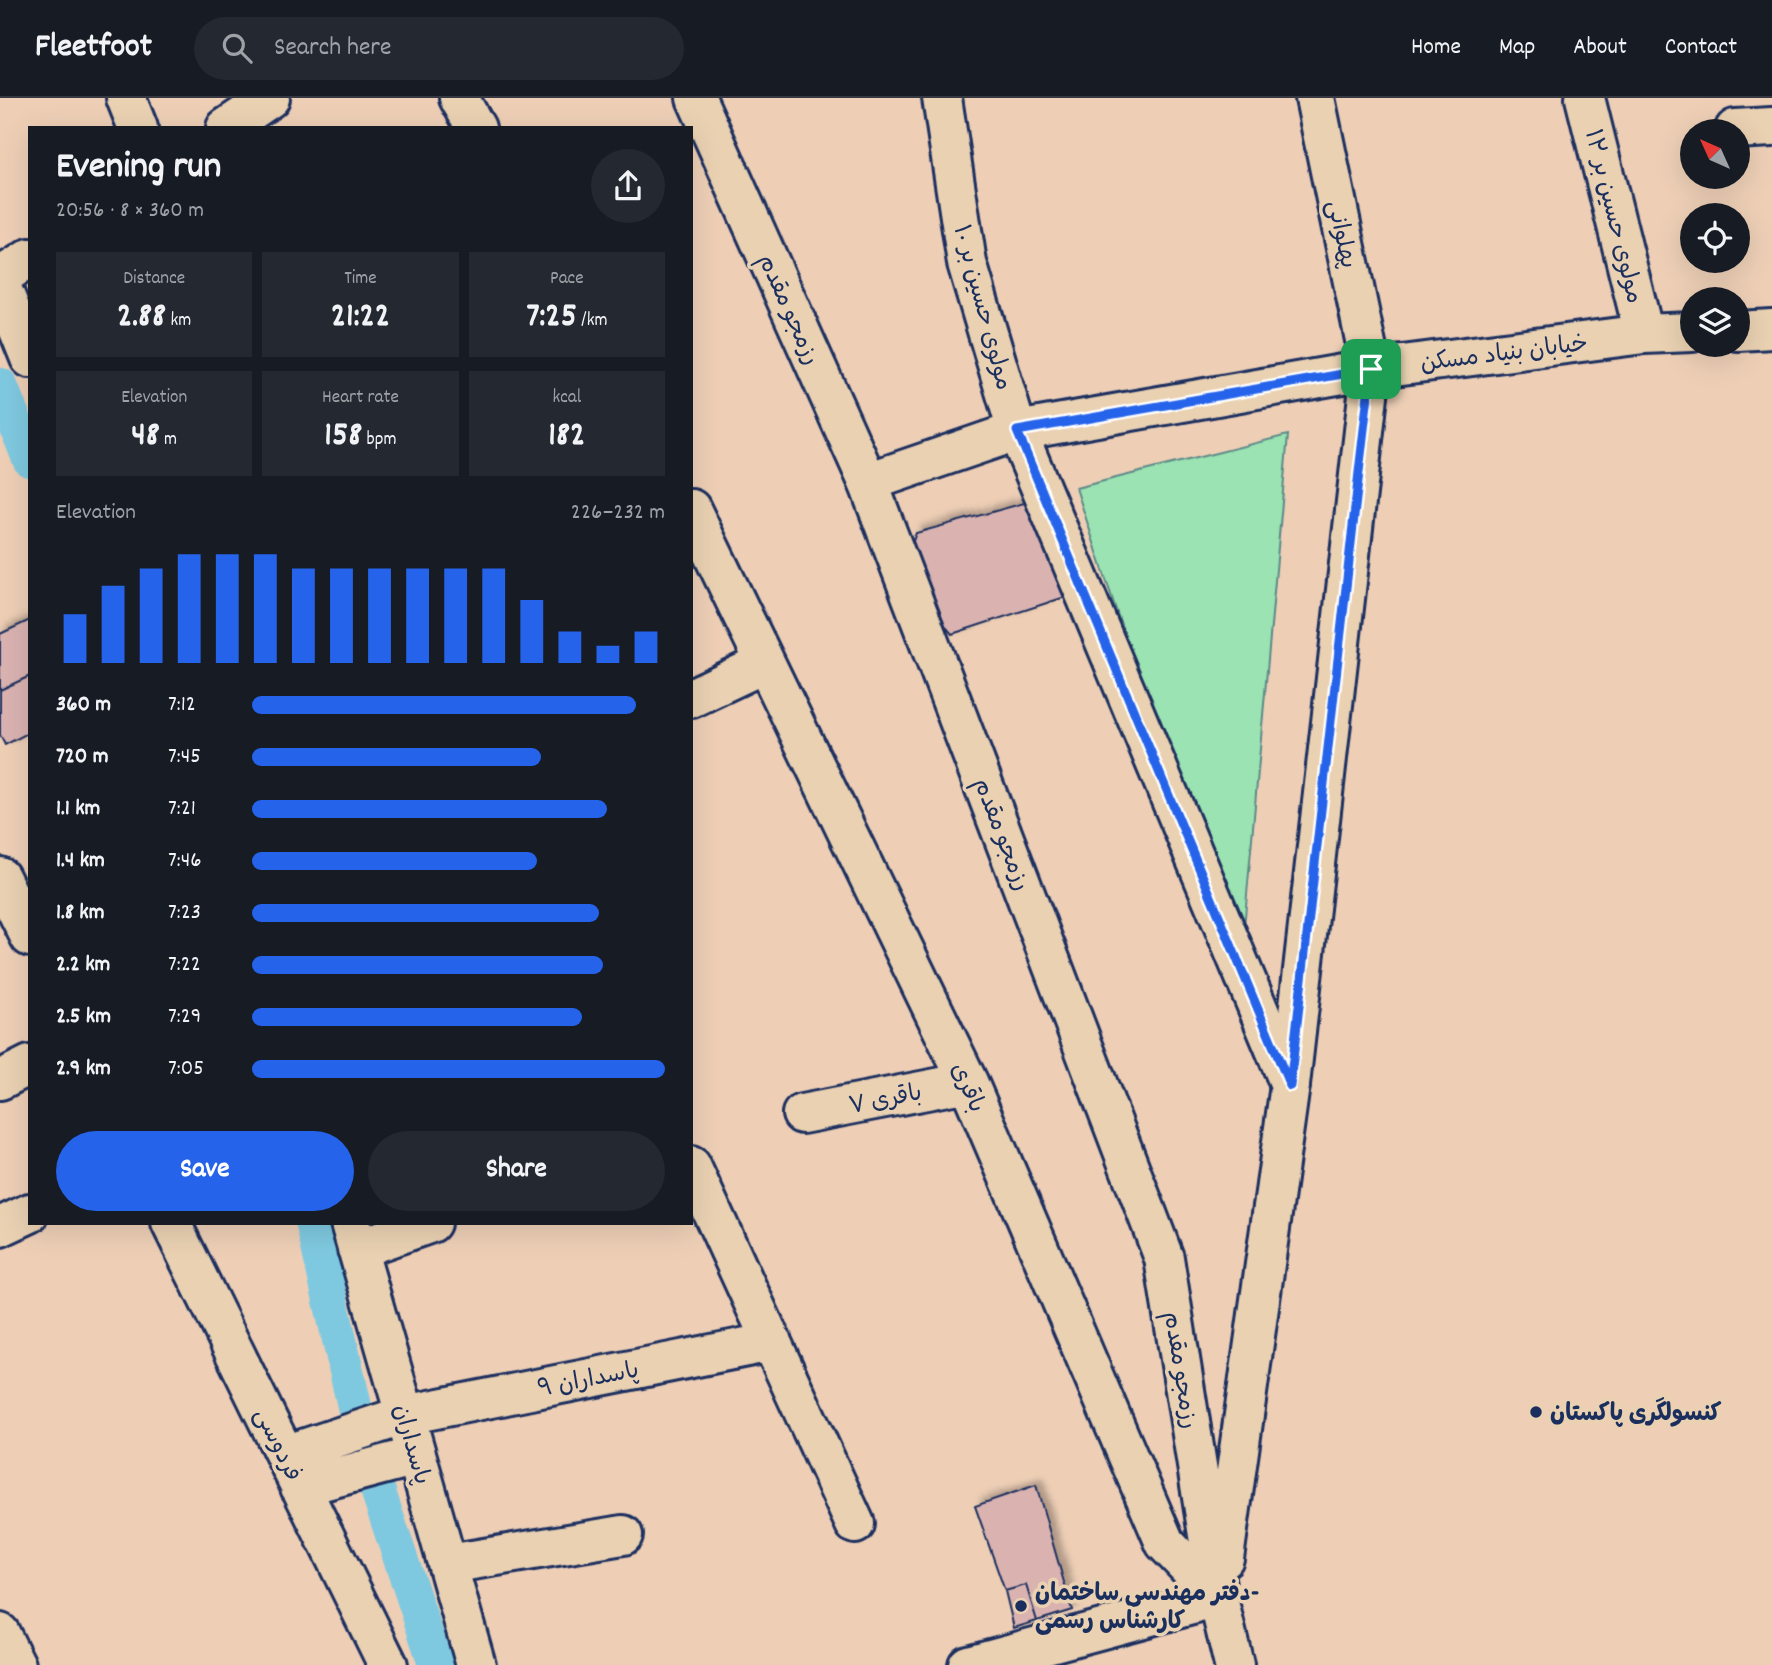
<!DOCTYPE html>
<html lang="en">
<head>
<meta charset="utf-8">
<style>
  :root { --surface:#171b24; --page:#242831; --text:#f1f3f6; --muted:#9ea1a6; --line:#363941; --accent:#2563eb }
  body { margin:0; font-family:Dekko,"Playpen Sans Arabic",sans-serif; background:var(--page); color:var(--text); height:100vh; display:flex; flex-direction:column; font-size:26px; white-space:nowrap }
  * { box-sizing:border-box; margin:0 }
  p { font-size:23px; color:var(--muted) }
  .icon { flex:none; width:38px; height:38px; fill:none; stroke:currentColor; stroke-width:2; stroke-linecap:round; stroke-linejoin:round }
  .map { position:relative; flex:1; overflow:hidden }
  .drawer { position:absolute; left:28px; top:28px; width:665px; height:1099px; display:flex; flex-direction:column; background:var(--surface); border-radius:0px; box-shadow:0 7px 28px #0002 }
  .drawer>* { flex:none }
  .needle { width:46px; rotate:315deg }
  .fabs { position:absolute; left:1680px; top:21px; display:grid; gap:14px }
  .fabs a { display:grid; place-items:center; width:70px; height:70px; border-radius:50%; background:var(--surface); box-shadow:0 7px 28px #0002; font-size:35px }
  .pin { position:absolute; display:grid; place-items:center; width:60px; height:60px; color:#fff; margin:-30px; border-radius:14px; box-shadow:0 4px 10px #0006 }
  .round { display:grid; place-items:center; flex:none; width:74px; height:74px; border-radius:37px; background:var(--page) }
  .headline { display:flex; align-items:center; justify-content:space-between; height:119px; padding:0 28px }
  h1 { font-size:38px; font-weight:700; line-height:52px }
  .metrics { display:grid; grid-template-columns:repeat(3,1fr); gap:10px; height:119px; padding:7px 28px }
  .metrics div { display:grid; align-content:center; border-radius:0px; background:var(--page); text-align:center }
  .metrics b { font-size:35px; font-weight:700 }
  .metrics small { font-size:19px; font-weight:400 }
  .metrics p { font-size:19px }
  .chart { height:196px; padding:14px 28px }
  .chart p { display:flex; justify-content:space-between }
  .chart svg { width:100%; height:126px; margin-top:7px; stroke:var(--accent); stroke-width:6 }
  .action { display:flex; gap:14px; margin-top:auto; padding:14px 28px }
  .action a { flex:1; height:80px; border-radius:42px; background:var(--accent); color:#fff; font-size:28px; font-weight:700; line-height:80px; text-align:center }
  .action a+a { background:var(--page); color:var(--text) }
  ul { padding:0 28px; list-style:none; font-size:23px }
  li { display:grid; grid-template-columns:112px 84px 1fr; align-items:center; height:52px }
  li i { height:18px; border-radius:9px; background:var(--accent) }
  header { display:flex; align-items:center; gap:42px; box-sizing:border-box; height:98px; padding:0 35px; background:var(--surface); border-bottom:2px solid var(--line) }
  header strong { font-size:33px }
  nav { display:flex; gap:38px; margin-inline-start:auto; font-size:24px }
  .search { width:490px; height:63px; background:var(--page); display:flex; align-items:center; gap:18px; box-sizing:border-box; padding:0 24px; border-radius:38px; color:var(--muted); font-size:26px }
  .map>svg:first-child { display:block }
  .park { fill:#9be3b2; stroke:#5b8988; stroke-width:2 }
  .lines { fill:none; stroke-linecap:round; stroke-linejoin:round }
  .canal { stroke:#7fc9e0; stroke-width:35 }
  .building { fill:#dab3b1; stroke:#1b2f5e; stroke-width:2; filter:url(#shadow) }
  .street-casing { stroke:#1b2f5e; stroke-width:44 }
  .secondary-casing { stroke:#1b2f5e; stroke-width:44 }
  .street { stroke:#ead1b2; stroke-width:38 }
  .secondary { stroke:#ead1b2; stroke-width:38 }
  .route-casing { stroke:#fff; stroke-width:14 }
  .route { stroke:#2563eb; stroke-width:9 }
  .poi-dot { fill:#1b2f5e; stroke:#ead1b2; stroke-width:2.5 }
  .labels { text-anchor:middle; stroke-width:7; stroke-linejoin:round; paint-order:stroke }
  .street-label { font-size:24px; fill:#1b2f5e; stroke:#ead1b2 }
  .poi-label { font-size:24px; font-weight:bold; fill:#1b2f5e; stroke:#ead1b2; text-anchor:start }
</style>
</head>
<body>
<header>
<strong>Fleetfoot</strong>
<div class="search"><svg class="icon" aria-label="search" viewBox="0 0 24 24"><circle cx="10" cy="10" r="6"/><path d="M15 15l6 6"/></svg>Search here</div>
<nav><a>Home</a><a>Map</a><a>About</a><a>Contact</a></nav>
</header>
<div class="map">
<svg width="1772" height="1567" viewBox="0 0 1772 1567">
  <defs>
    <filter id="shadow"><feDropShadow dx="6" dy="-6" stdDeviation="3.5" flood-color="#0004"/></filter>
  </defs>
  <rect width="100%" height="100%" fill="#eecfb6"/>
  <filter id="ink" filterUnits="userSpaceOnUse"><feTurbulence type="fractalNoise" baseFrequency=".0143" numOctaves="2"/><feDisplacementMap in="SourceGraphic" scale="14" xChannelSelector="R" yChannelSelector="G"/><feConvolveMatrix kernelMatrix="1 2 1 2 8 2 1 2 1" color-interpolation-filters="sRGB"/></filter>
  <g filter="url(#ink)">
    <path class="park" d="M1288,337L1245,819L1236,878L1076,390Z"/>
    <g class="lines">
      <path class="canal" d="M0,287L30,362
        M313,1125L356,1315
        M363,1348L436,1567"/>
    </g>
    <path class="building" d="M1024,405L1038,416L1065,499L952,536L946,529L911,448L916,435Z
      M30,522V578L0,592V536Z
      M30,578V634L5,647L0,637V592Z
      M1036,1387L1072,1512L1037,1523L1026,1487L1005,1493L975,1408Z
      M1026,1487L1037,1523L1014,1530L1005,1493Z"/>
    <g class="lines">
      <g class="street-casing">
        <path id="street" d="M126,0L138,30
          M459,0L476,30
          M942,0L967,165L1017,333L1290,987
          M1585,0L1644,236
          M1735,31L1772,29
          M0,185L30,260
          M1738,233L1772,231
          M868,384L1017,333L1371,271L1644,236L1692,234
          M691,411L968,984L1165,1445L1218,1500L968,1567
          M691,600L765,565
          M0,779L30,839
          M0,982L30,967
          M802,1016L968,984
          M691,1068L855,1426
          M171,1125L388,1567
          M350,1125L405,1317
          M0,1129L30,1115
          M357,1151L431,1125
          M285,1357L405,1317L772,1244
          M300,1389L416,1358
          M448,1466L623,1437
          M0,1535L16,1567"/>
      </g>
      <g class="secondary-casing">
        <path id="secondary" d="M696,0L868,384L1164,1160L1218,1500L1234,1567
          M226,30L270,0
          M0,179L30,160
          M405,1317L476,1567
          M1224,1460L1290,987L1371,271L1315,0"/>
      </g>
      <use href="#street" class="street"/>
      <use href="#secondary" class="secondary"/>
    </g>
  </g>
  <g class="lines" filter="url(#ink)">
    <g class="route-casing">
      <path id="route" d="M1371,271L1359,374L1290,988L1017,333Z"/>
    </g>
    <use href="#route" class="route"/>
  </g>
  <g class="poi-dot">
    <circle cx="1536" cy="1314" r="7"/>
    <circle cx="1021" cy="1508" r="7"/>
  </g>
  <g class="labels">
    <g class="street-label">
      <text transform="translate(1615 118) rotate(76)" y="8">مولوی حسین بر ۱۲</text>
      <text transform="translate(1343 136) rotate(78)" y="8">پهلوانی</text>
      <text transform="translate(984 209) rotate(75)" y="8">مولوی حسین بر ۱۰</text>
      <text transform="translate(790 211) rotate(66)" y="8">رزمجو مقدم</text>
      <text transform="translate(1504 254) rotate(-7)" y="8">خیابان بنیاد مسکن</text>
      <text transform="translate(1003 736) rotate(69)" y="8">رزمجو مقدم</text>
      <text transform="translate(969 989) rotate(66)" y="8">باقری</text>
      <text transform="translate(885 1000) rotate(-11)" y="8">باقری ۷</text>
      <text transform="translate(1182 1272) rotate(81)" y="8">رزمجو مقدم</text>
      <text transform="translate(588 1280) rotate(-11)" y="8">پاسداران ۹</text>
      <text transform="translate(279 1346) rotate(64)" y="8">فردوسی</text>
      <text transform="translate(413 1346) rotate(74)" y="8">پاسداران</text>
    </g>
    <g class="poi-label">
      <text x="1550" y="1322">کنسولگری پاکستان</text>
      <text x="1035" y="1502">دفتر مهندسی ساختمان-<tspan x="1035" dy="28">کارشناس رسمی</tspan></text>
    </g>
  </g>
</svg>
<div class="fabs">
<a><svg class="needle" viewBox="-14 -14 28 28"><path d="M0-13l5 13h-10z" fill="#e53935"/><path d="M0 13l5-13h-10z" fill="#9ea1a6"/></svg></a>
<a><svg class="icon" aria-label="locate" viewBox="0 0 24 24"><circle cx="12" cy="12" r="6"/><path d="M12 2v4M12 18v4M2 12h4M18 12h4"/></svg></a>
<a><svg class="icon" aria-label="layers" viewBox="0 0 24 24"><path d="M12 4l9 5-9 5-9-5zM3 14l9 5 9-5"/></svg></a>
</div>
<div class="pin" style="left:1371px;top:271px;background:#1e9e55"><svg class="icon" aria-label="arrive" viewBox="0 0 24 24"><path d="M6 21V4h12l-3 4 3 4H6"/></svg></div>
<section class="drawer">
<div class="headline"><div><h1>Evening run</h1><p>20:56 · 8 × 360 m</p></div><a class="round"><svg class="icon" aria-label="share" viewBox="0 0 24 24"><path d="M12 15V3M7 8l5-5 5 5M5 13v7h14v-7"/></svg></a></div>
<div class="metrics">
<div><p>Distance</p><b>2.88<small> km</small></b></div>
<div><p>Time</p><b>21:22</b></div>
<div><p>Pace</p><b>7:25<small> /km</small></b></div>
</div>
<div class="metrics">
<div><p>Elevation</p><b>48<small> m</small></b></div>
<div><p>Heart rate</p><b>158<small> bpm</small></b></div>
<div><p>kcal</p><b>182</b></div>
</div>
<div class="chart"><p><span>Elevation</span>226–232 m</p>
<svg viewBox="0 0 160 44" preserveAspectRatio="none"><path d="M5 44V27M15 44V17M25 44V11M35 44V6M45 44V6M55 44V6M65 44V11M75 44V11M85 44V11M95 44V11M105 44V11M115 44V11M125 44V22M135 44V33M145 44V38M155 44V33"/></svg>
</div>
<ul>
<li><b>360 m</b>7:12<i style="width:93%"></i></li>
<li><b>720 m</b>7:45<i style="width:70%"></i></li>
<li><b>1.1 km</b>7:21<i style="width:86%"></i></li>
<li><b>1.4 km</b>7:46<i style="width:69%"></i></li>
<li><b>1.8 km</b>7:23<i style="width:84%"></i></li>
<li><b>2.2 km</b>7:22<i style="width:85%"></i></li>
<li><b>2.5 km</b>7:29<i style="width:80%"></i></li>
<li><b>2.9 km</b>7:05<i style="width:100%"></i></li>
</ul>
<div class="action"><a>Save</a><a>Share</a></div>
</section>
</div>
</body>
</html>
